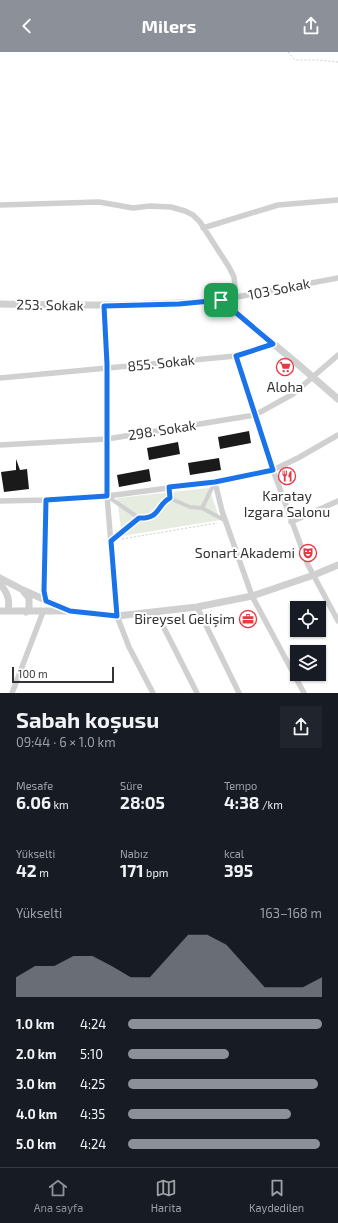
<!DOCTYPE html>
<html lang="tr">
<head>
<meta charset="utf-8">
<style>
  :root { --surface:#171b24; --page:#20242c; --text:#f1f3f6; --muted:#9ea1a6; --line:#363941; --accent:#8c9099 }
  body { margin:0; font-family:"Exo 2",sans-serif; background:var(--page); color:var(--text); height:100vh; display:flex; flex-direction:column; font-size:15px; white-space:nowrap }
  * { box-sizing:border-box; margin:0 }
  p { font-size:13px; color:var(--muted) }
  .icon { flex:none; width:22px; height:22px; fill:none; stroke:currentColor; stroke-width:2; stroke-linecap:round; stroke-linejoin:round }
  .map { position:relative; height:641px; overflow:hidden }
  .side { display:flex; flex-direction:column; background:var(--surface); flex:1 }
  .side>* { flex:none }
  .fabs { position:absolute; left:290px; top:549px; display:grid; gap:8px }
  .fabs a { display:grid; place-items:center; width:36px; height:36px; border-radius:0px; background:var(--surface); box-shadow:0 1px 3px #0004; font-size:20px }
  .scale { position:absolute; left:12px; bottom:10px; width:102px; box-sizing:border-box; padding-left:4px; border:2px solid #333; border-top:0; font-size:11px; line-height:14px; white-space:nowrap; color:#333; -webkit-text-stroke:3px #fff; paint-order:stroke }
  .pin { position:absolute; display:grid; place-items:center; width:34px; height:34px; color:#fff; margin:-17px; border-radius:8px; box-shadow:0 2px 6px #0006 }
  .round { display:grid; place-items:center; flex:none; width:42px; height:42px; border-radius:0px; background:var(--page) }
  .overview { display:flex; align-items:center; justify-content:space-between; height:68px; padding:0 16px }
  h1 { font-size:22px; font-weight:700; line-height:30px }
  .metrics { display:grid; grid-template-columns:repeat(3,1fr); gap:6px; height:68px; padding:4px 16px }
  .metrics div { display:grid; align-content:center }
  .metrics b { font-size:17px; font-weight:700 }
  .metrics small { font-size:11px; font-weight:400 }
  .metrics p { font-size:11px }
  .chart { height:112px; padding:8px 16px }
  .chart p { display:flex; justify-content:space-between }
  .chart svg { width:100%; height:72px; margin-top:4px; fill:var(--accent); opacity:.7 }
  ul { padding:0 16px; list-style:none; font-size:13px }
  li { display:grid; grid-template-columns:64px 48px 1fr; align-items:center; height:30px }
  li i { height:10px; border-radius:5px; background:var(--accent) }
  header { display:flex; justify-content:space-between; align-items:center; height:52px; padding:0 16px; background:var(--accent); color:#fff; font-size:18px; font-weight:700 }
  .menu { display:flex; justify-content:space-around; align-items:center; height:56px; border-top:1px solid var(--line); background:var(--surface); font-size:11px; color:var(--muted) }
  .menu a { display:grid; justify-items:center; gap:2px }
  .menu .selected { color:var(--accent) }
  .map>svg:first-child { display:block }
  .green { fill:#e6ecdf }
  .building { fill:#1a1a1a }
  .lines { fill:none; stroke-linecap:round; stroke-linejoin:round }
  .path { stroke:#cdcdcd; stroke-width:1; stroke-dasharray:2 2; stroke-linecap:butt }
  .pedestrian { stroke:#d0d0d0; stroke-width:4 }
  .minor { stroke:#d0d0d0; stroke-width:5.5 }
  .tertiary { stroke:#d0d0d0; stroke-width:7 }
  .route-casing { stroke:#fff; stroke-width:8 }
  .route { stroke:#1a73e8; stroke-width:5 }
  .labels { text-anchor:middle; stroke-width:4; stroke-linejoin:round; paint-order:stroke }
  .street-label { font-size:14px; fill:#333; stroke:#fff }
  .poi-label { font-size:14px; fill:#333; stroke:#fff }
</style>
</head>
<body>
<header><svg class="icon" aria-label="back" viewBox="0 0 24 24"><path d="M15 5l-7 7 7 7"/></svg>Milers<svg class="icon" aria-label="share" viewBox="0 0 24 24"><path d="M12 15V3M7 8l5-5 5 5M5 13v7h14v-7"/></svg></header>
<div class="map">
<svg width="338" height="641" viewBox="0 0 338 641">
  <rect width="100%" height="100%" fill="#fff"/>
  <path class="green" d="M209,436L220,468L122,484L117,446Z"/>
  <path class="building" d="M249,379L251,391L220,397L218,385Z
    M178,390L180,402L149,408L147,396Z
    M219,406L221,418L190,423L188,411Z
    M16,407L20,418L27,417L29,437L4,440L1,420L16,418Z
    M149,417L151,429L119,435L117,423Z"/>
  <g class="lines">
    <path class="path" d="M288,0L295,8H318L338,10
      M122,487L217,471"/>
    <path class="pedestrian" d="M107,444L139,466L147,467L156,461L165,448L169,446L190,455L202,456L226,469
      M202,456L215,430
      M111,489L139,466"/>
    <path class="minor" d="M0,153L99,150L133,156L150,154L171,155L185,159L193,163L200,170L229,215L234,225L235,235L221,248
      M203,176L278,153L338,148
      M221,248L338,226
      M104,254L107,312V444L117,564L129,595L153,641
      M236,304L273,418L308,513L338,569
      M0,326L236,304L273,292
      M0,393L107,387L255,363L293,342L338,303
      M215,430L222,459L252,544L304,641
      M0,449L46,448L107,444L215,430L273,418L298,406L338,383
      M291,470L338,449
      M46,549L44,539L46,448
      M197,555L239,641
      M156,560L197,641
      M12,641L43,560"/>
    <path class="tertiary" d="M0,252C74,253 147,255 221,248L300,314L338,347
      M0,526L23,538L70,559L117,564L197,555L252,544L314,523L338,513
      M0,532C8,541 10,548 8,559
      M24,540L29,546V556L26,560
      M0,559H68"/>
  </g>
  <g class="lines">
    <g class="route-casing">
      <path id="route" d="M221,248L273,292L236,304L273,418L215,430L169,435L170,446C156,453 161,467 139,466L111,489L117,564L70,559L46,549L44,539L46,448L107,444V312L104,254L179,252Z"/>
    </g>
    <use href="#route" class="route"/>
  </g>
  <defs>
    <g id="supermarket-ring" transform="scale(0.9)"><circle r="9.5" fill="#fff" stroke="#e63946" stroke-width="1.5"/><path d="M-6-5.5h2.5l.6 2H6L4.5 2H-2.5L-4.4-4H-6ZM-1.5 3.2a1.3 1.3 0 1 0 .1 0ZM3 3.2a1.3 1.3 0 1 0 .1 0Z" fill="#e63946"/></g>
    <g id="restaurant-ring" transform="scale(0.9)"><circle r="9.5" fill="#fff" stroke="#e63946" stroke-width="1.5"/><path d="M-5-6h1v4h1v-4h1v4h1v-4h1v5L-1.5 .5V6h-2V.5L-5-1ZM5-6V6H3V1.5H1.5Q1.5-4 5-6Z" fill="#e63946"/></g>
    <g id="theatre-ring" transform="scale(0.9)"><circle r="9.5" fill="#fff" stroke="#e63946" stroke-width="1.5"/><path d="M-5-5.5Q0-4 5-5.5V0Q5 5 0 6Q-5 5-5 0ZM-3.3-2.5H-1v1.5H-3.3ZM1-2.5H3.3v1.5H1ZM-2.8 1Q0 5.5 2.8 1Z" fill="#e63946"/></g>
    <g id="office-ring" transform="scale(0.9)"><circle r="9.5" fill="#fff" stroke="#e63946" stroke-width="1.5"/><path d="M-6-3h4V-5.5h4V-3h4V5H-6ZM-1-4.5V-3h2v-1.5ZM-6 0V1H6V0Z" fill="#e63946"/></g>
  </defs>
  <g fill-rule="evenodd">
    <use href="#supermarket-ring" x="285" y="315"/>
    <use href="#restaurant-ring" x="287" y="424"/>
    <use href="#theatre-ring" x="308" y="501"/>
    <use href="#office-ring" x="248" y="567"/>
  </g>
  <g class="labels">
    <g class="street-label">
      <text transform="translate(279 237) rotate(-11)" y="5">103 Sokak</text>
      <text transform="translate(50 253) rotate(1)" y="5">253. Sokak</text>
      <text transform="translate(161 311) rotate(-6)" y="5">855. Sokak</text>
      <text transform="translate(162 378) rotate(-9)" y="5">298. Sokak</text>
    </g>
    <g class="poi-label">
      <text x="285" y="340">Aloha</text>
      <text x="287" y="449">Karatay<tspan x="287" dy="16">Izgara Salonu</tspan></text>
      <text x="295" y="506" text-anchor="end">Sonart Akademi</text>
      <text x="235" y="572" text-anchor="end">Bireysel Gelişim</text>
    </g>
  </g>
</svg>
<div class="fabs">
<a><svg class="icon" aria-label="locate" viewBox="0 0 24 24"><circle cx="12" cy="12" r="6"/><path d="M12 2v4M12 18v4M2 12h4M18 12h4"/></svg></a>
<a><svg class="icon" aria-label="layers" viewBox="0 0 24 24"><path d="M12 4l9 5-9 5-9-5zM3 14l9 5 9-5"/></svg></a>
</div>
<div class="scale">100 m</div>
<div class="pin" style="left:221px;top:248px;background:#1e9e55"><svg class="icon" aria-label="arrive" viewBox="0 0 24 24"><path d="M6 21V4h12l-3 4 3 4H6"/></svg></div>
</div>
<section class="side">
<div class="overview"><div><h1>Sabah koşusu</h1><p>09:44 · 6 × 1.0 km</p></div><a class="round"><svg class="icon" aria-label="share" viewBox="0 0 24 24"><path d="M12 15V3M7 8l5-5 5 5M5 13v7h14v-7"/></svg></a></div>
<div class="metrics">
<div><p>Mesafe</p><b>6.06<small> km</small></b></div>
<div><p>Süre</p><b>28:05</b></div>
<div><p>Tempo</p><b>4:38<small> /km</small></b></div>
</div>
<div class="metrics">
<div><p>Yükselti</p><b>42<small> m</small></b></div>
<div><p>Nabız</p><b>171<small> bpm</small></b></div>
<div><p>kcal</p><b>395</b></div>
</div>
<div class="chart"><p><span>Yükselti</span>163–168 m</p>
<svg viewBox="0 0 160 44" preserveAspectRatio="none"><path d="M0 44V32L10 25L20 25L30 19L40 19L50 25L60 32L70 32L80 19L90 6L100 6L110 12L120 25L130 38L140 38L150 38L160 32V44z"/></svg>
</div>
<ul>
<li><b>1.0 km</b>4:24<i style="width:100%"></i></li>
<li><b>2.0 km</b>5:10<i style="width:52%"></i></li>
<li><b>3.0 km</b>4:25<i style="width:98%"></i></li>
<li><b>4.0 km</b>4:35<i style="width:84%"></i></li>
<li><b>5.0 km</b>4:24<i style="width:99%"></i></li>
</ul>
</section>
<nav class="menu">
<a class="selected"><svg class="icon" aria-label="home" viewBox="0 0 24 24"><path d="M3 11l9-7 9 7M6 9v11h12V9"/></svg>Ana sayfa</a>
<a><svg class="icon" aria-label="map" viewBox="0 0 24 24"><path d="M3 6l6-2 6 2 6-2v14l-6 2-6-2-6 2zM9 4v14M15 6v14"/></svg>Harita</a>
<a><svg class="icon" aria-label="saved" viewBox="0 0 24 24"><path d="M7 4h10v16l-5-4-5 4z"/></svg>Kaydedilen</a>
</nav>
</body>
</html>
